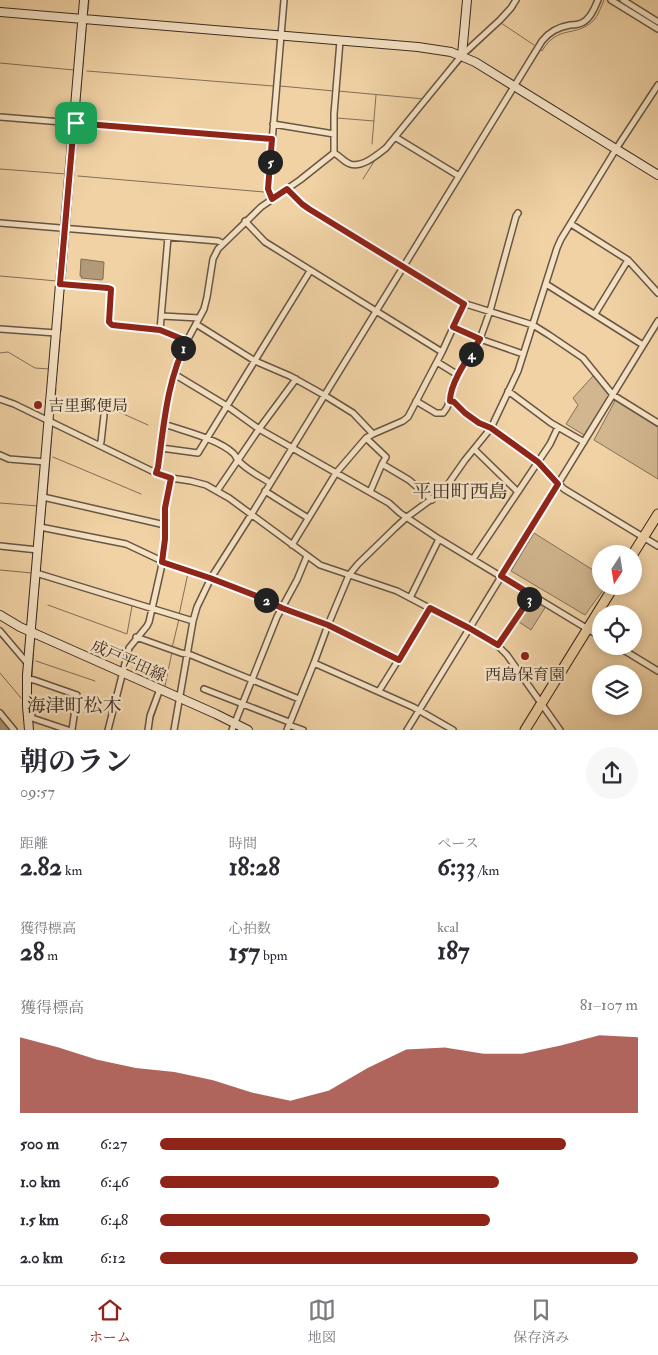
<!DOCTYPE html>
<html lang="ja">
<head>
<meta charset="utf-8">
<style>
  :root { --surface:#fff; --page:#f7f7f7; --text:#2b2b33; --muted:#7c7c81; --line:#e1e1e2; --accent:#8f2418 }
  body { margin:0; font-family:"IM FELL Double Pica","Noto Serif JP",serif; background:var(--page); color:var(--text); height:100vh; display:flex; flex-direction:column; font-size:19px; white-space:nowrap }
  * { box-sizing:border-box; margin:0 }
  p { font-size:16px; color:var(--muted) }
  .icon { flex:none; width:28px; height:28px; fill:none; stroke:currentColor; stroke-width:2; stroke-linecap:round; stroke-linejoin:round }
  .map { position:relative; height:730px; overflow:hidden }
  .panel { display:flex; flex-direction:column; background:var(--surface); flex:1 }
  .panel>* { flex:none }
  .needle { width:32px; rotate:192deg }
  .buttons { position:absolute; left:592px; top:545px; display:grid; gap:10px }
  .buttons a { display:grid; place-items:center; width:50px; height:50px; border-radius:50%; background:var(--surface); box-shadow:0 2px 12px #0003; font-size:25px }
  .pin { position:absolute; display:grid; place-items:center; width:42px; height:42px; color:#fff; margin:-21px; border-radius:10px; box-shadow:0 2px 8px #0006 }
  .km { position:absolute; width:25px; height:25px; margin:-12px; border-radius:50%; background:#222; color:#fff; font-size:14px; line-height:25px; text-align:center }
  .round { display:grid; place-items:center; flex:none; width:52px; height:52px; border-radius:26px; background:var(--page) }
  .overview { display:flex; align-items:center; justify-content:space-between; height:85px; padding:0 20px }
  h1 { font-size:28px; font-weight:700; line-height:38px }
  .stats { display:grid; grid-template-columns:repeat(3,1fr); gap:8px; height:85px; padding:5px 20px }
  .stats div { display:grid; align-content:center }
  .stats b { font-size:25px; font-weight:700 }
  .stats small { font-size:14px; font-weight:400 }
  .stats p { font-size:14px }
  .chart { height:140px; padding:10px 20px }
  .chart p { display:flex; justify-content:space-between }
  .chart svg { width:100%; height:90px; margin-top:5px; fill:var(--accent); opacity:.7 }
  ul { padding:0 20px; list-style:none; font-size:16px }
  li { display:grid; grid-template-columns:80px 60px 1fr; align-items:center; height:38px }
  li i { height:12px; border-radius:6px; background:var(--accent) }
  .menu { display:flex; justify-content:space-around; align-items:center; height:70px; border-top:1px solid var(--line); background:var(--surface); font-size:14px; color:var(--muted) }
  .menu a { display:grid; justify-items:center; gap:2px }
  .menu .on { color:var(--accent) }
  .map>svg:first-child { display:block }
  .green { fill:#d1b68f; stroke:#86715a }
  .water { fill:#b29a79; stroke:#826e57 }
  .lines { fill:none; stroke-linecap:round; stroke-linejoin:round }
  .stream { stroke:#826e57; stroke-width:1 }
  .river { stroke:#b29a79; stroke-width:8 }
  .street-casing { stroke:#685644; stroke-width:8 }
  .secondary-casing { stroke:#3a2c24; stroke-width:10 }
  .primary-casing { stroke:#3a2c24; stroke-width:11 }
  .street { stroke:#f5e2c4; stroke-width:5 }
  .secondary { stroke:#f5e2c4; stroke-width:8 }
  .primary { stroke:#f0d2a5; stroke-width:9 }
  .route-casing { stroke:#fff; stroke-width:10 }
  .route { stroke:#8f2418; stroke-width:6 }
  .poi-dot { fill:#8f2418; stroke:#f5e2c4; stroke-width:2 }
  .labels { text-anchor:middle; stroke-width:5; stroke-linejoin:round; paint-order:stroke }
  .poi-label { font-size:16px; fill:#3a2c24; stroke:#f5e2c4; text-anchor:start }
  .street-label { font-size:16px; fill:#3a2c24; stroke:#f5e2c4 }
  .quarter-label { font-size:19px; fill:#3a2c24; stroke:#f5e2c4 }
</style>
</head>
<body>
<div class="map">
<svg width="658" height="730" viewBox="0 0 658 730">
  <rect width="100%" height="100%" fill="#f0d2a5"/>
  <filter id="stains"><feTurbulence type="fractalNoise" baseFrequency=".004" numOctaves="4"/><feColorMatrix values="0 0 0 0 .2 0 0 0 0 .09 0 0 0 0 .02 0 0 0 .5 -.17"/></filter>
  <radialGradient id="worn" r=".72"><stop offset=".6" stop-color="#630" stop-opacity="0"/><stop offset="1" stop-color="#630" stop-opacity=".3"/></radialGradient>
  <path class="green" d="M593,376L610,394L584,435L566,424L578,405L573,398Z
    M616,399L658,426V479L594,440Z
    M534,533L601,575V586H606L585,615L511,571Z
    M532,597L546,606L531,630L516,620Z"/>
  <path class="water" d="M81,259L104,262L103,279L102,280L81,278L82,276H80Z"/>
  <g class="lines">
    <path class="stream" d="M617,0L658,25
      M88,11L89,0
      M284,32L287,0
      M541,50L542,51C558,24 575,38 593,21C598,16 601,7 604,0
      M470,53L501,23L534,45
      M0,63L74,70
      M87,71L273,86
      M280,86L334,91
      M338,91L424,99
      M337,118L374,121
      M78,121L86,29
      M276,122L283,42
      M399,136L462,61
      M372,144L376,95
      M0,169L66,174
      M272,172L276,127
      M78,176L264,192
      M363,179L375,160L387,151L396,140
      M70,221L78,125
      M0,276L57,281
      M65,281L69,231
      M61,331L64,287
      M0,353L8,352L35,368L50,369
      M56,381L60,340
      M54,409L56,389
      M58,409L119,412L148,425
      M99,440V434
      M53,457L141,494
      M47,495L52,432
      M0,503L38,506
      M44,525L46,501
      M144,555L159,563
      M0,570L32,573
      M40,571L44,529
      M37,603L40,577
      M48,605L127,634L132,606
      M179,615L188,573
      M36,619L37,609
      M172,648L179,619
      M36,661L95,681
      M0,673L21,698
      M32,677L34,643
      M165,686L172,652
      M31,693L32,682
      M33,700L72,712
      M152,722L161,694"/>
    <path class="river" d="M0,724L5,730"/>
    <g class="street-casing">
      <path id="street" d="M611,0L658,29
        M623,0L658,22
        M0,117L272,139
        M273,124L334,134
        M395,137L459,176
        M334,153C340,156 344,162 350,164C362,168 377,155 386,148L462,55L500,20L511,8L516,0
        M287,189L302,204L309,209L464,304L469,305L533,325L549,335L583,358L613,395L658,423
        M272,199L268,189L284,0
        M518,213L516,216L490,311L480,339L523,354
        M245,221L265,242L442,352
        M0,223L218,241L222,243
        M571,224L628,260L658,293
        M60,284L108,287L111,289L109,322L112,325L160,330L187,341
        M546,284L643,345
        M595,314L628,260
        M162,316L199,318
        M196,324L255,361L290,376L324,395L353,413L373,434
        M453,327L480,339L458,375
        M0,329L56,333
        M160,330L168,237
        M174,374L227,406L259,429L389,503L400,513L439,539L601,637
        M508,391L551,423L584,442
        M0,399L14,404L156,473L171,478L191,481L206,485L229,498L320,565L397,591L494,642L507,655L560,730
        M416,401L436,413H443C451,404 448,401 451,390C453,385 456,380 458,375L437,362
        M451,401L454,402L465,413L479,423L491,428L538,462L564,489L658,546
        M164,424C184,431 218,439 233,453C237,457 235,457 238,460C246,470 260,476 270,483
        M366,438L386,457L382,464L409,480L432,500
        M99,445L101,442L104,415
        M161,448L198,453L310,271
        M474,449L518,492
        M0,455L9,459L46,462
        M156,473L158,467L169,394L182,350L204,309L207,297L213,259L218,249L261,207L300,180L334,153V114L340,41
        M217,491L259,429L296,379
        M265,491L308,518
        M370,492L382,464
        M43,497L165,525
        M40,527L126,544L162,561L211,578L251,515L542,41C549,32 558,27 570,25C575,25 581,24 585,21C592,16 595,7 598,0
        M292,545L336,473L366,438L373,434L403,421L408,417L442,352L464,304
        M0,546L38,550
        M473,559L550,444L558,427
        M36,573L193,621
        M410,598L439,539
        M0,631L28,664
        M136,637L181,653L191,655L299,699
        M498,645L532,595
        M617,646L658,671
        M314,663L413,707L453,730
        M27,679L34,680L77,695L72,730
        M204,689L289,722
        M379,691L430,609
        M27,706H31L32,718L68,730
        M0,713L14,730
        M289,725L303,730
        M108,730L129,648L147,626L149,622L161,569L165,539V508L171,478
        M148,730L150,716L160,689
        M174,730L193,621L197,607L211,578L328,625L399,660
        M232,730L277,617L297,580L307,556
        M287,730L314,663L328,625L349,575L358,564L395,528L407,517L444,490L465,460L491,428L518,371L557,248L561,239L616,149L658,85
        M407,730L658,321"/>
    </g>
    <g class="secondary-casing">
      <path id="secondary" d="M0,12L418,47L451,52L475,62L658,175
        M462,55L467,0
        M0,615L20,627L216,714L248,730
        M29,730L27,706V675L84,0"/>
    </g>
    <g class="primary-casing">
      <path id="primary" d="M633,554L658,514
        M525,730L614,586"/>
    </g>
    <use href="#street" class="street"/>
    <use href="#secondary" class="secondary"/>
    <use href="#primary" class="primary"/>
  </g>
  <g class="lines">
    <g class="route-casing">
      <path id="route" d="M74,123L272,139L268,189L272,199L287,189L302,204L309,209L464,304L453,327L480,339C470,355 450,382 450,401L454,402L465,413L479,423L491,428L538,462L558,484L501,576L532,595L498,645L469,628L430,608L399,660L328,625L282,608L254,595L210,578L162,562L165,539V508L171,478L156,473L158,467C164,424 167,380 187,341L160,330L112,325L109,322L111,289L108,288L60,284Z"/>
    </g>
    <use href="#route" class="route"/>
  </g>
  <g class="poi-dot">
    <circle cx="38" cy="405" r="5"/>
    <circle cx="525" cy="656" r="5"/>
  </g>
  <g class="labels">
    <g class="poi-label">
      <text x="48" y="411">吉里郵便局</text>
      <text x="525" y="680" text-anchor="middle">西島保育園</text>
    </g>
    <g class="street-label">
      <text transform="translate(129 660) rotate(24)" y="6">成戸平田線</text>
    </g>
    <g class="quarter-label">
      <text x="460" y="498">平田町西島</text>
      <text x="74" y="712">海津町松木</text>
    </g>
  </g>
  <rect width="100%" height="100%" filter="url(#stains)"/>
  <rect width="100%" height="100%" fill="url(#worn)"/>
</svg>
<div class="buttons">
<a><svg class="needle" viewBox="-14 -14 28 28"><path d="M0-13l5 13h-10z" fill="#e53935"/><path d="M0 13l5-13h-10z" fill="#7c7c81"/></svg></a>
<a><svg class="icon" aria-label="locate" viewBox="0 0 24 24"><circle cx="12" cy="12" r="6"/><path d="M12 2v4M12 18v4M2 12h4M18 12h4"/></svg></a>
<a><svg class="icon" aria-label="layers" viewBox="0 0 24 24"><path d="M12 4l9 5-9 5-9-5zM3 14l9 5 9-5"/></svg></a>
</div>
<div class="pin" style="left:76px;top:123px;background:#1e9e55"><svg class="icon" aria-label="arrive" viewBox="0 0 24 24"><path d="M6 21V4h12l-3 4 3 4H6"/></svg></div>
<b class="km" style="left:183px;top:348px">1</b>
<b class="km" style="left:266px;top:600px">2</b>
<b class="km" style="left:529px;top:599px">3</b>
<b class="km" style="left:471px;top:354px">4</b>
<b class="km" style="left:270px;top:162px">5</b>
</div>
<section class="panel">
<div class="overview"><div><h1>朝のラン</h1><p>09:57</p></div><a class="round"><svg class="icon" aria-label="share" viewBox="0 0 24 24"><path d="M12 15V3M7 8l5-5 5 5M5 13v7h14v-7"/></svg></a></div>
<div class="stats">
<div><p>距離</p><b>2.82<small> km</small></b></div>
<div><p>時間</p><b>18:28</b></div>
<div><p>ペース</p><b>6:33<small> /km</small></b></div>
</div>
<div class="stats">
<div><p>獲得標高</p><b>28<small> m</small></b></div>
<div><p>心拍数</p><b>157<small> bpm</small></b></div>
<div><p>kcal</p><b>187</b></div>
</div>
<div class="chart"><p><span>獲得標高</span>81–107 m</p>
<svg viewBox="0 0 160 44" preserveAspectRatio="none"><path d="M0 44V7L10 12L20 18L30 22L40 24L50 28L60 34L70 38L80 33L90 22L100 13L110 12L120 15L130 15L140 11L150 6L160 7V44z"/></svg>
</div>
<ul>
<li><b>500 m</b>6:27<i style="width:85%"></i></li>
<li><b>1.0 km</b>6:46<i style="width:71%"></i></li>
<li><b>1.5 km</b>6:48<i style="width:69%"></i></li>
<li><b>2.0 km</b>6:12<i style="width:100%"></i></li>
</ul>
</section>
<nav class="menu">
<a class="on"><svg class="icon" aria-label="home" viewBox="0 0 24 24"><path d="M3 11l9-7 9 7M6 9v11h12V9"/></svg>ホーム</a>
<a><svg class="icon" aria-label="map" viewBox="0 0 24 24"><path d="M3 6l6-2 6 2 6-2v14l-6 2-6-2-6 2zM9 4v14M15 6v14"/></svg>地図</a>
<a><svg class="icon" aria-label="saved" viewBox="0 0 24 24"><path d="M7 4h10v16l-5-4-5 4z"/></svg>保存済み</a>
</nav>
</body>
</html>
